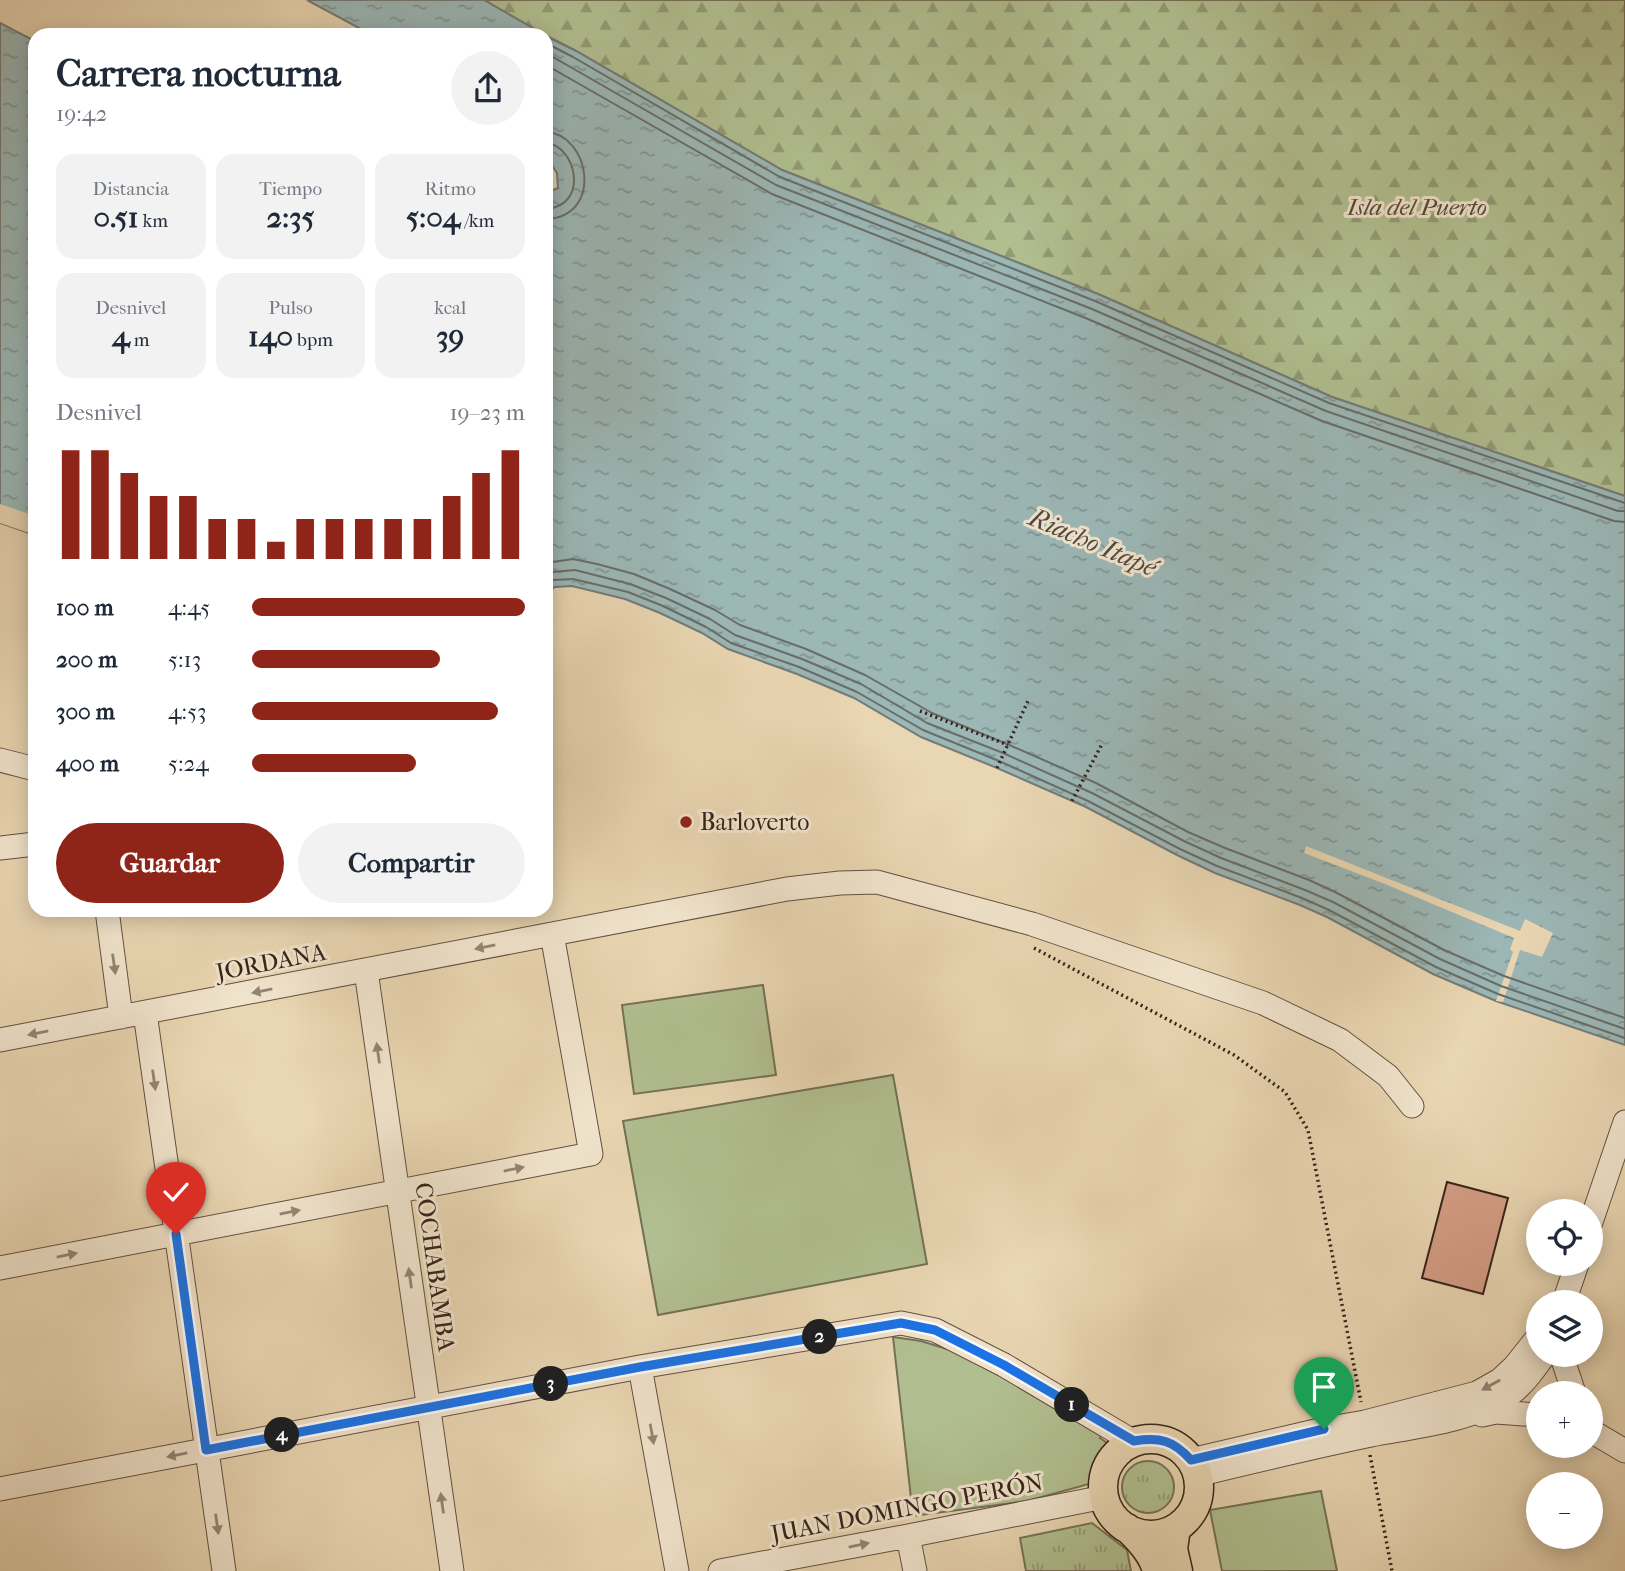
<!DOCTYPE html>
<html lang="es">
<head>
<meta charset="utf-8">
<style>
  :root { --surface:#fff; --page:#f2f2f3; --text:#1f2937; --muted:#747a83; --accent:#8f2418 }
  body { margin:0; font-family:"IM FELL French Canon",serif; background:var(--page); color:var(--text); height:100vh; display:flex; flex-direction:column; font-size:26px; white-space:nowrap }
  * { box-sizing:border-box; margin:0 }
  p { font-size:23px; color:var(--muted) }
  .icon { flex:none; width:38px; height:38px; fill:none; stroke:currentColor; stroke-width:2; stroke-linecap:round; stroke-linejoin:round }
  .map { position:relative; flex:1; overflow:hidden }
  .side { position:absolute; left:28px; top:28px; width:525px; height:889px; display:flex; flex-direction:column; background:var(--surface); border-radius:21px; box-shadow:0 4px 18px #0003 }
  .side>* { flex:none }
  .fabs { position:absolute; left:1526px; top:1199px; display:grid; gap:14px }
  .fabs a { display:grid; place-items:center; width:77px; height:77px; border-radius:50%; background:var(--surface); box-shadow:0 4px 18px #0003; font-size:35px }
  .pin { position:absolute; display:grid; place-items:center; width:60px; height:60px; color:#fff; margin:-72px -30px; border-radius:50% 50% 50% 0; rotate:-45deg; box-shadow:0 0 7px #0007 }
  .pin .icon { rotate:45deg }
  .km { position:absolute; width:35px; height:35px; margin:-18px; border-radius:50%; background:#222; color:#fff; font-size:19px; line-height:35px; text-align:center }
  .round { display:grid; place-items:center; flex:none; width:74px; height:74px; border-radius:37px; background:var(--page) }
  .overview { display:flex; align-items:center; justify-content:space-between; height:119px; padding:0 28px }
  h1 { font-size:38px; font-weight:700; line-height:52px }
  .metrics { display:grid; grid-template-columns:repeat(3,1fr); gap:10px; height:119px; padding:7px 28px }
  .metrics div { display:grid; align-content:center; border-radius:18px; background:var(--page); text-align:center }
  .metrics b { font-size:30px; font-weight:700 }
  .metrics small { font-size:19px; font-weight:400 }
  .metrics p { font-size:19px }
  .chart { height:196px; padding:14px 28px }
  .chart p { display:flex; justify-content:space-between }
  .chart svg { width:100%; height:126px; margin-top:7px; stroke:var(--accent); stroke-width:6 }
  .action { display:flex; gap:14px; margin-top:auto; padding:14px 28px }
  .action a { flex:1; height:80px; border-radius:42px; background:var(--accent); color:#fff; font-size:28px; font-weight:700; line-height:80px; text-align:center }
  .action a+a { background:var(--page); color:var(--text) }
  ul { padding:0 28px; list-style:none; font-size:23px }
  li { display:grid; grid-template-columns:112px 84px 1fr; align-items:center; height:52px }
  li i { height:18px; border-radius:9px; background:var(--accent) }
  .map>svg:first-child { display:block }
  .grass { fill:url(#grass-tufts); stroke:#747156; stroke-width:2 }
  .forest { fill:url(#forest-firs); stroke:#747156; stroke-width:2 }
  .green { fill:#b1bf90; stroke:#747156; stroke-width:2 }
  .water { fill:url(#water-ripples); stroke:#737c78; stroke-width:2 }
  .pier { fill:#e9d6b2 }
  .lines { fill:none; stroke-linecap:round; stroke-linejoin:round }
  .shore { stroke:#686d68; stroke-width:2 }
  .building { fill:#d49d85; stroke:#36231b; stroke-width:2 }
  .minor-casing { stroke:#635041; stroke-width:25 }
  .major-casing { stroke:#36231b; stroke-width:31 }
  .path { stroke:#36231b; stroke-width:3.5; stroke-dasharray:2 3.5; stroke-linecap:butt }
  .minor { stroke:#f1e4cd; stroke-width:23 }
  .major { stroke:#e9d6b2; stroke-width:28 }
  .oneway { fill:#948474 }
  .route-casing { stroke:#fff; stroke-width:14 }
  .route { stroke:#1a73e8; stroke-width:9 }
  .poi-dot { fill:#8f2418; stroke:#f1e4cd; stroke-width:2.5 }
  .labels { text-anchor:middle; stroke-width:6; stroke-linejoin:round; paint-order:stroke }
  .park-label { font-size:24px; font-style:italic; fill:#554a38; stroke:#f1e4cd }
  .poi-label { font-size:24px; fill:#36231b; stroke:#f1e4cd; text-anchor:start }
  .street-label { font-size:24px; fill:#36231b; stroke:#f1e4cd }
  .water-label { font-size:26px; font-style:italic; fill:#4f4842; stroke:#f1e4cd }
</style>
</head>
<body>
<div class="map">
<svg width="1625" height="1571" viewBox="0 0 1625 1571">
  <defs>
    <pattern id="grass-tufts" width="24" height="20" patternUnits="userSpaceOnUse" patternTransform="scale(1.75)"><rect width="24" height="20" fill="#b1bf90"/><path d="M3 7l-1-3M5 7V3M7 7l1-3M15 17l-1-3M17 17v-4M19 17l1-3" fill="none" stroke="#919b75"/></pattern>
    <pattern id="forest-firs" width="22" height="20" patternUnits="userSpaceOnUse" patternTransform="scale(1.75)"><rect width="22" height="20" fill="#b1bf90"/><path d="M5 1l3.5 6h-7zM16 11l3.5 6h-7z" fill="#919b75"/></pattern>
    <pattern id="water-ripples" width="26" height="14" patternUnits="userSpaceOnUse" patternTransform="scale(1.75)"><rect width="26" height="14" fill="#9bb7b6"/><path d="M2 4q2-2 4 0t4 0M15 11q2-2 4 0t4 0" fill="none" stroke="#7f9493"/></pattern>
  </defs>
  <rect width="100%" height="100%" fill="#e9d6b2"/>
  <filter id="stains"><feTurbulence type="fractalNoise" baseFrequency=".00286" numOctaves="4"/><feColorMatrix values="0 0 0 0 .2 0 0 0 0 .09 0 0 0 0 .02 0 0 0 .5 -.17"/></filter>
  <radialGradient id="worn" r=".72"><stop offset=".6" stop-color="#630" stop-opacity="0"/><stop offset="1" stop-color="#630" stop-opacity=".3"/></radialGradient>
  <path class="grass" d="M1122 1487a26 26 0 1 1 52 0a26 26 0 1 1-52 0Z
    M1092,1523L1127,1550L1131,1571H1026L1020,1538Z"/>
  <path class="forest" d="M484,0H1625V496L1332,397L1098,294L782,170L576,51L527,26Z"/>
  <path class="green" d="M763,985L776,1075L634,1094L622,1005Z
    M893,1075L927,1264L658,1315L623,1121Z
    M893,1337L921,1341L963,1354L1101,1436L1100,1438L1110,1445L1095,1464L1089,1484L1027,1501L913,1516Z
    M1321,1491L1337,1571H1222L1210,1510Z"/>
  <path class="water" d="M307,0H484L545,35H372Z
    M0,23L35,41V535L0,523Z
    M546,36L576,51L782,170L1098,294L1332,397L1625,496V1045L1496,1001L1433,974L1327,917L1300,905L1215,873L1177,855L1086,807L997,768L921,737L854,698L797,674L728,649L702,633L660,613L625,599L572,586L555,587L546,593V193L558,188L557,173L546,156Z"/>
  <path class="pier" d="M0,504L35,516V535L0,523Z
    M1306,846L1520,931L1525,919L1553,933L1542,957L1520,950L1503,1002L1496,1001L1513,952L1510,949L1514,938L1385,884L1304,853Z"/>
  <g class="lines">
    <path class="shore" d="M546,43L573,57L780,177L1095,301L1329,403L1625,503
      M546,53L776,185L1092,309L1326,411L1618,511H1625
      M546,65L772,194L1088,319L1322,421L1614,521L1625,522
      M546,132C590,134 604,217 546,219
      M546,143C576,145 590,206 546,209
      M546,563L573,559L597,564L634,574L670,589L715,610L740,625L806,649L865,675L932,713L1007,744L1096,783L1188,832L1225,848L1309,880L1337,893L1444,950L1504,976L1625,1018
      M546,574L553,572L575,570L630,584L666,598L710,619L735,635L802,659L861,684L927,723L1003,753L1092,793L1184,841L1221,858L1305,890L1333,902L1440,959L1501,986L1625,1029
      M546,584L553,580L573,579L628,592L663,606L706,627L731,643L799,667L857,692L923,730L999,761L1088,801L1180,849L1217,866L1302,898L1329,910L1436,967L1498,994L1625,1038"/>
  </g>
  <path class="building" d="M1447,1182L1508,1198L1483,1294L1422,1278Z"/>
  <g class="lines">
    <g class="minor-casing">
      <path id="minor" d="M0,760L35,769
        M0,848L35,844
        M107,910L121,1017
        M366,971L452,1571
        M145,1013L224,1571
        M0,1040L787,889L840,883L877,882L1032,924L1263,1003L1340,1040L1388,1076L1412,1106
        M1591,1222L1625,1122
        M0,1268L591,1154L552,934
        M1564,1302L1577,1264
        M1561,1354L1574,1393
        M640,1367L677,1571
        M1482,1415L1496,1412L1538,1415
        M1591,1431L1625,1451
        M1191,1460L1324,1429L1365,1422L1477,1393L1500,1380L1514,1367L1538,1337
        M1197,1475C1255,1461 1313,1447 1371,1435C1412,1427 1471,1421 1505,1398C1522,1387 1533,1371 1545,1354
        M0,1489L640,1367L901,1323L935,1330L1004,1365L1134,1442
        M908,1536L915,1571
        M720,1571L908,1536L1104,1497"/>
    </g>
    <g class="major-casing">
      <path id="major" d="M1103 1487a48 48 0 1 1 96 0a48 48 0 1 1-96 0Z
        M1127,1528C1140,1540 1153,1554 1157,1571
        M1176,1528L1173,1549L1178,1571"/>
    </g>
    <path class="path" d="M920,711L1008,745
      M997,768L1028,701
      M1072,801L1102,744
      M1034,948L1234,1055L1285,1092L1308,1130L1361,1402
      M1370,1455L1392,1571"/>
    <use href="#minor" class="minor"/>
    <use href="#major" class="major"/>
  </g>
  <defs><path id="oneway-solid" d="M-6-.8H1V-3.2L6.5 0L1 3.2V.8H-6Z" transform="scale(1.75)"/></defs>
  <g class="oneway">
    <use href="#oneway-solid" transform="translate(485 947) rotate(169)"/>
    <use href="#oneway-solid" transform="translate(114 964) rotate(82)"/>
    <use href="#oneway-solid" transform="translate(262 991) rotate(169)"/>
    <use href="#oneway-solid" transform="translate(38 1033) rotate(169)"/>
    <use href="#oneway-solid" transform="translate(378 1053) rotate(-98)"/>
    <use href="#oneway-solid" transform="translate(154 1080) rotate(82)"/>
    <use href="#oneway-solid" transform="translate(514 1169) rotate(-11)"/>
    <use href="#oneway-solid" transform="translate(290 1212) rotate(-11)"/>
    <use href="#oneway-solid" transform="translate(67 1255) rotate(-11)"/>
    <use href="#oneway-solid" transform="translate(410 1278) rotate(-98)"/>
    <use href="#oneway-solid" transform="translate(1491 1385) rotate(151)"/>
    <use href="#oneway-solid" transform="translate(652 1434) rotate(80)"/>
    <use href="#oneway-solid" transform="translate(177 1455) rotate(169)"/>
    <use href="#oneway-solid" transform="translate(442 1503) rotate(-98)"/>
    <use href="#oneway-solid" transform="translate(217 1524) rotate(82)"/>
    <use href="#oneway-solid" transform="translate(859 1545) rotate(-11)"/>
  </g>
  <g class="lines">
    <g class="route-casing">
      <path id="route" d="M176,1234L206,1450L640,1367L901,1323L935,1330L1004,1365L1134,1441C1160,1437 1173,1440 1191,1460L1324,1429"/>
    </g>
    <use href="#route" class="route"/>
  </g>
  <circle class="poi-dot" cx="686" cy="822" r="7"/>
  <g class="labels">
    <g class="park-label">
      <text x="1417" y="215">Isla del Puerto</text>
    </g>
    <g class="poi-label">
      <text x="700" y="830">Barloverto</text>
    </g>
    <g class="street-label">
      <text transform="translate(271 962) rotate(-11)" y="8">JORDANA</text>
      <text transform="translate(435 1267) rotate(82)" y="8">COCHABAMBA</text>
      <text transform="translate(907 1508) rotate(-11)" y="8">JUAN DOMINGO PERÓN</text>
    </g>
    <g class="water-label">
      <text transform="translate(1093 542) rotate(23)" y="9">Riacho Itapé</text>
    </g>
  </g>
  <rect width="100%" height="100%" filter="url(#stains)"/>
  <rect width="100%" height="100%" fill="url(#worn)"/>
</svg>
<div class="fabs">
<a><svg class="icon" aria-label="locate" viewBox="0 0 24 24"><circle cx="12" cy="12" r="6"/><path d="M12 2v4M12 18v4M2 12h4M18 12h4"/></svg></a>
<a><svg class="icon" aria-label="layers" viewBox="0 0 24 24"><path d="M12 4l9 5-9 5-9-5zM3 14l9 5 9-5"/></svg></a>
<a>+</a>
<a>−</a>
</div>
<div class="pin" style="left:1324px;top:1429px;background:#1e9e55"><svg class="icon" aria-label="arrive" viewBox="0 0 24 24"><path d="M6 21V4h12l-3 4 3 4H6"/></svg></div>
<div class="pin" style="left:176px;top:1234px;background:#d93025"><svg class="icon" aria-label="check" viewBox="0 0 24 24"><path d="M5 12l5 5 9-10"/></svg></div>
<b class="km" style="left:1072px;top:1405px">1</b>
<b class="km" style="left:820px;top:1337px">2</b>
<b class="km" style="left:551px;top:1384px">3</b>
<b class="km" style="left:282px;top:1435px">4</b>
<section class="side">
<div class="overview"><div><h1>Carrera nocturna</h1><p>19:42</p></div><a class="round"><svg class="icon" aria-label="share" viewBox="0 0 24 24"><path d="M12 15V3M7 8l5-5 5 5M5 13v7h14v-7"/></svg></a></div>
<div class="metrics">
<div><p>Distancia</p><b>0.51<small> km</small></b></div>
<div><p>Tiempo</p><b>2:35</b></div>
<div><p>Ritmo</p><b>5:04<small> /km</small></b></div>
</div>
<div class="metrics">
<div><p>Desnivel</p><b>4<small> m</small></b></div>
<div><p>Pulso</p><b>140<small> bpm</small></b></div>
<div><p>kcal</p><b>39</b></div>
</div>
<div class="chart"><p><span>Desnivel</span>19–23 m</p>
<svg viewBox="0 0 160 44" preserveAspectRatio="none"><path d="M5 44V6M15 44V6M25 44V14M35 44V22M45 44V22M55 44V30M65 44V30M75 44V38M85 44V30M95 44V30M105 44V30M115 44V30M125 44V30M135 44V22M145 44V14M155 44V6"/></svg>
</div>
<ul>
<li><b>100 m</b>4:45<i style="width:100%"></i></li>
<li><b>200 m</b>5:13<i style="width:69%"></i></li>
<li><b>300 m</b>4:53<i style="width:90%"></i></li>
<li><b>400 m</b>5:24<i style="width:60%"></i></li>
</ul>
<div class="action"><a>Guardar</a><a>Compartir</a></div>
</section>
</div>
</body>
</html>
